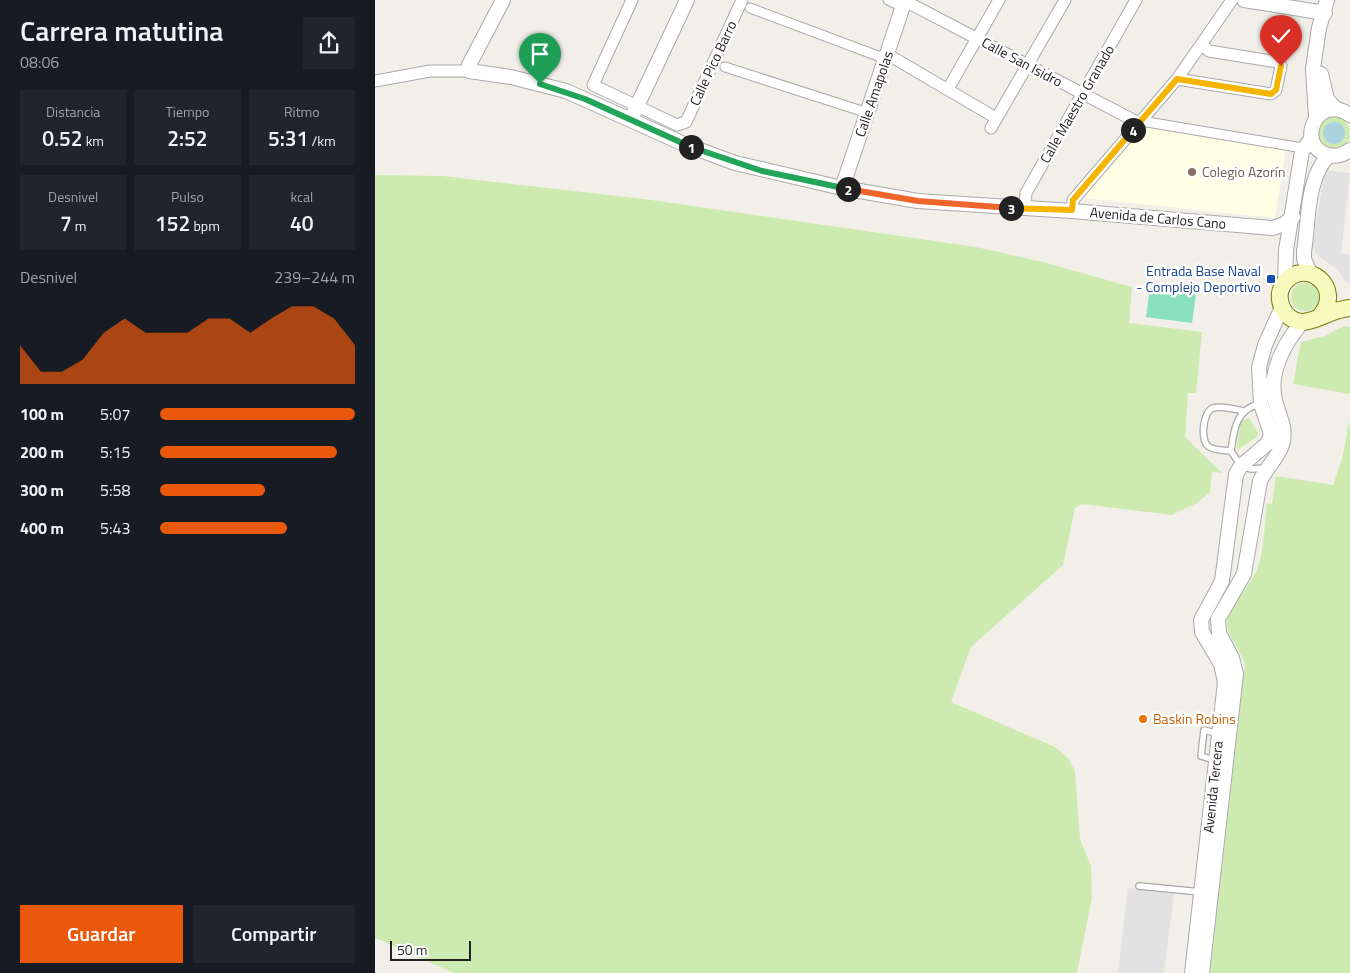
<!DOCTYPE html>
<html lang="es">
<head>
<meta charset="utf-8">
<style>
  :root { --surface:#171b24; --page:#20242c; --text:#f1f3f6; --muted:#9ea1a6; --accent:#ea580c }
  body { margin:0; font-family:"Titillium Web",sans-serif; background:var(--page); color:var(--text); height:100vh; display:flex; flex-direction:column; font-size:19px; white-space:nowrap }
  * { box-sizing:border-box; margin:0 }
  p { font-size:16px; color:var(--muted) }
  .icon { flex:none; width:28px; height:28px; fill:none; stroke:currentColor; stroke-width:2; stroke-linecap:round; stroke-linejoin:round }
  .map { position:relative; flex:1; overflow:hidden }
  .sheet { display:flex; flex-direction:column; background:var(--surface); width:375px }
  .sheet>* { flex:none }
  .scale { position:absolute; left:15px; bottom:12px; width:81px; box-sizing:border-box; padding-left:5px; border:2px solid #222; border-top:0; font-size:14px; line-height:18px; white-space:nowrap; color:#222; -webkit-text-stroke:4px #fff; paint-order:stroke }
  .pin { position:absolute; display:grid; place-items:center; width:42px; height:42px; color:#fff; margin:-51px -21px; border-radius:50% 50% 50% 0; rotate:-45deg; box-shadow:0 0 5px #0007 }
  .pin .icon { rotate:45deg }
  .km { position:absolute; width:25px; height:25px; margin:-12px; border-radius:50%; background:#222; color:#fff; font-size:14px; line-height:25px; text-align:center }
  .round { display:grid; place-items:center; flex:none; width:52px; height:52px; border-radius:0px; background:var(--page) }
  .overview { display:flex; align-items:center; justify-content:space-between; height:85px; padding:0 20px }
  h1 { font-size:28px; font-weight:600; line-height:38px }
  .metrics { display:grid; grid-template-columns:repeat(3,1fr); gap:8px; height:85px; padding:5px 20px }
  .metrics div { display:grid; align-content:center; border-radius:0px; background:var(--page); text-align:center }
  .metrics b { font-size:21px; font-weight:600 }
  .metrics small { font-size:14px; font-weight:400 }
  .metrics p { font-size:14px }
  .chart { height:140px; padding:10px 20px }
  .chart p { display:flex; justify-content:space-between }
  .chart svg { width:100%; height:90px; margin-top:5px; fill:var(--accent); opacity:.7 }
  .button { display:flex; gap:10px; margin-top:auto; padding:10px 20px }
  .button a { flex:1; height:58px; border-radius:0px; background:var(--accent); color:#fff; font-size:20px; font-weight:600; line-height:58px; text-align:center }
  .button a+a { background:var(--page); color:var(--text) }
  ul { padding:0 20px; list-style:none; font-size:16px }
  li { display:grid; grid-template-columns:80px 60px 1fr; align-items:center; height:38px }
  li i { height:12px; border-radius:6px; background:var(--accent) }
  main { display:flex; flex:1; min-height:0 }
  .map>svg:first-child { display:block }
  .education { fill:#ffffe5 }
  .grass { fill:#cdebb0 }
  .pitch { fill:#88e0be }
  .parking { fill:#e2e2e2 }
  .water { fill:#aad3df }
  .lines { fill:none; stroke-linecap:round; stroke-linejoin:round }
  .service-casing { stroke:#a9a9a9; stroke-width:8 }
  .pedestrian-casing { stroke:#a9a9a9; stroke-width:11 }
  .minor-casing { stroke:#a9a9a9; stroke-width:13 }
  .tertiary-casing { stroke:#a9a9a9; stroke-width:16 }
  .secondary-casing { stroke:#707d05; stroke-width:18 }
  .service { stroke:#fff; stroke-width:5.5 }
  .pedestrian { stroke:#fff; stroke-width:9 }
  .minor { stroke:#fff; stroke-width:11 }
  .tertiary { stroke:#fff; stroke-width:14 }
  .secondary { stroke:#f7fabf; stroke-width:16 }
  .split-1-casing { stroke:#fff; stroke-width:10 }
  .split-2-casing { stroke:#fff; stroke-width:10 }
  .split-3-casing { stroke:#fff; stroke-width:10 }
  .split-4-casing { stroke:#fff; stroke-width:10 }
  .split-5-casing { stroke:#fff; stroke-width:10 }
  .split-1 { stroke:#22a559; stroke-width:6 }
  .split-2 { stroke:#22a559; stroke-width:6 }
  .split-3 { stroke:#f0652b; stroke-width:6 }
  .split-4 { stroke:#f5b400; stroke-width:6 }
  .split-5 { stroke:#f5b400; stroke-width:6 }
  .education-dot { fill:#8d6e63; stroke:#fff; stroke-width:2 }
  .transit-dot { fill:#1a4fb4; stroke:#fff; stroke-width:2 }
  .food-dot { fill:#e8710a; stroke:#fff; stroke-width:2 }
  .labels { text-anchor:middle; stroke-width:5; stroke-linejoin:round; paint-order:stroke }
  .street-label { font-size:14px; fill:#222; stroke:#fff }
  .education-label { font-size:14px; fill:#785e54; stroke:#fff; text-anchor:start }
  .transit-label { font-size:14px; fill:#164399; stroke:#fff; text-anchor:end }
  .food-label { font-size:14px; fill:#c56008; stroke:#fff; text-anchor:start }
</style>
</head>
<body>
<main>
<section class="sheet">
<div class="overview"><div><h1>Carrera matutina</h1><p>08:06</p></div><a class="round"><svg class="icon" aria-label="share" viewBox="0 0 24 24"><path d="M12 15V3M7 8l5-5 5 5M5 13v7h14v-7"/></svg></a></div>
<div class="metrics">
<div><p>Distancia</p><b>0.52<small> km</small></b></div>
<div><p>Tiempo</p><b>2:52</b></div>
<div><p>Ritmo</p><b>5:31<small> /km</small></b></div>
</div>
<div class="metrics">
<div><p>Desnivel</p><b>7<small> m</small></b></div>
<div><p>Pulso</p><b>152<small> bpm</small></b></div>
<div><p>kcal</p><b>40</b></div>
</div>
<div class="chart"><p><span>Desnivel</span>239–244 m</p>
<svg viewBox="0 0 160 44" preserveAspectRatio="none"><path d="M0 44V25L10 38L20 38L30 32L40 19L50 12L60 19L70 19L80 19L90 12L100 12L110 19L120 12L130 6L140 6L150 12L160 25V44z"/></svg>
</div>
<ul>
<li><b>100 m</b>5:07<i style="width:100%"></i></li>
<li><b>200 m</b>5:15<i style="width:91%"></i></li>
<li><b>300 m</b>5:58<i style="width:54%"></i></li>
<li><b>400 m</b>5:43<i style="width:65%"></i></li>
</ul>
<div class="button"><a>Guardar</a><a>Compartir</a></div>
</section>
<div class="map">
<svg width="975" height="973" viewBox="0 0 975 973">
  <rect width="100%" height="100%" fill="#f2efe9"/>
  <path class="education" d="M767,125L911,149L900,218L708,198L706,195Z"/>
  <path class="grass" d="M943 133a16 16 0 1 1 32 0a16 16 0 1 1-32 0Z
    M0,175L68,176L269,199L601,247L668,262L757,287L754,323L827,332L821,393H813L810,437L847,473L837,472L835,492L822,503L797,515L707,504L700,508L688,565L596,647L576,702L680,747L693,758L700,771L705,839L716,866L717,897L702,973H79L0,938Z
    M916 297a14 14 0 1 1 28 0a14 14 0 1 1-28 0Z
    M969,326L975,327V394L918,384L926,342L950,336Z
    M874,418L883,433L882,437L864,449L862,447L866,421Z
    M975,418V973H835L870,664C866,652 854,637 852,626C851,610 874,587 881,572C890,551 889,526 892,503L897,504L901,476L958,485L967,459Z"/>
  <path class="pitch" d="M775,288L821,294L817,323L771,317Z"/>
  <path class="parking" d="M950,170L975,173L966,253L975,255V283L970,281L962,269L944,257L937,247Z
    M753,888L799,894L789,973H743Z"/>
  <path class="water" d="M948 133a11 11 0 1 1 22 0a11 11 0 1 1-22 0Z"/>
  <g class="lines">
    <g class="service-casing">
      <path id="service" d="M885,404C861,409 859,429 856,451L866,466L876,469L891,468
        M856,451C849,450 839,451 833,446C825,440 828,411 838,408C847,405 861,410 870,411
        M842,761L826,756L829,730L844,734
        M764,886L826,892"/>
    </g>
    <g class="pedestrian-casing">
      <path id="pedestrian" d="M513,0L528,7
        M375,8L511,59
        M350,67L493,113
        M766,121L928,148"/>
    </g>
    <g class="minor-casing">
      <path id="minor" d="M257,0L218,85L302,125L311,122L367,0
        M530,1L764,123
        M512,54L621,118
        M802,79L896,94L901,90L906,66L902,62L834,51L827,45
        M0,81L55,71H94
        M573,89L624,0
        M616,128L690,0
        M650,209L651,193L761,0
        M697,211L698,200L802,79L857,0"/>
    </g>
    <g class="tertiary-casing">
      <path id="tertiary" d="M128,0L94,65V71L136,77L191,91L309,144L360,163L467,188L543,201L697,211L898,228L909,224L918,217
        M869,0L950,13
        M946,74L952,99L961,109
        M975,115C942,92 919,145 953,155C961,157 968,155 975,150
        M941,118L938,68L944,28L952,0
        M256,119L312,0
        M467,188L530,0
        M935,273L929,259V252C934,220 931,179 954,155
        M910,282L911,250L927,151L937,138
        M817,973L850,682L846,664L827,632L826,620L847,581L861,474L866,466L893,443L896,434L886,404L884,367L890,345L907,307
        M827,973L861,674L857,658L844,633L843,619L869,574L885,481C891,468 906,454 908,441C911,426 903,414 900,400C893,371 910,343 927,322"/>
    </g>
    <g class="secondary-casing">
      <path id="secondary" d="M945,316C970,288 931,257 910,282C898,296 908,321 927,322C941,322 957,309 975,308"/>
    </g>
    <use href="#service" class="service"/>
    <use href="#pedestrian" class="pedestrian"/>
    <use href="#minor" class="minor"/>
    <use href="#tertiary" class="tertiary"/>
    <use href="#secondary" class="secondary"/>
  </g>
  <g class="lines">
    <g class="split-1-casing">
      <path id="split-1" d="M165,84L210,99L316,147"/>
    </g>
    <g class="split-2-casing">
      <path id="split-2" d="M316,147L387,171L473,189"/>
    </g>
    <g class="split-3-casing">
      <path id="split-3" d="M473,189L543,201L636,208"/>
    </g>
    <g class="split-4-casing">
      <path id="split-4" d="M636,208L697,210L698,200L758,130"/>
    </g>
    <g class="split-5-casing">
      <path id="split-5" d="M758,130L802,79L896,94L901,90L906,66"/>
    </g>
    <use href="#split-1" class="split-1"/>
    <use href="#split-2" class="split-2"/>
    <use href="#split-3" class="split-3"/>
    <use href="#split-4" class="split-4"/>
    <use href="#split-5" class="split-5"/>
  </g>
  <circle class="education-dot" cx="817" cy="172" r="5"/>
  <rect class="transit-dot" x="891" y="274" width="10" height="10" rx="2.5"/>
  <circle class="food-dot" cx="768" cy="719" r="5"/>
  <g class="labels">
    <g class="street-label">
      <text transform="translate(647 62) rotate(28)" y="5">Calle San Isidro</text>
      <text transform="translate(338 63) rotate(-65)" y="5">Calle Pico Barro</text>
      <text transform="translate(499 94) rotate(-71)" y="5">Calle Amapolas</text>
      <text transform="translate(702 104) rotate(-60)" y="5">Calle Maestro Granado</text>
      <text transform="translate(783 218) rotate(5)" y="5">Avenida de Carlos Cano</text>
      <text transform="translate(838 787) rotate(-84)" y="5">Avenida Tercera</text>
    </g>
    <g class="education-label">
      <text x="827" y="177">Colegio Azorín</text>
    </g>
    <g class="transit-label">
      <text x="886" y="276">Entrada Base Naval<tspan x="886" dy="16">- Complejo Deportivo</tspan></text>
    </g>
    <g class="food-label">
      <text x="778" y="724">Baskin Robins</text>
    </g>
  </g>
</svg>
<div class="scale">50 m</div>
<div class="pin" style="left:165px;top:84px;background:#1e9e55"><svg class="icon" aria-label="arrive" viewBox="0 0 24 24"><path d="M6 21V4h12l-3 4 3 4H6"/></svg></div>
<div class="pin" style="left:906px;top:66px;background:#d93025"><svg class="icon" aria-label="check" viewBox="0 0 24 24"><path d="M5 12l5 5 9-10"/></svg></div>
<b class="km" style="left:316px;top:147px">1</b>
<b class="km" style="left:473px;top:189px">2</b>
<b class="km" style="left:636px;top:208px">3</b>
<b class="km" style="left:758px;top:130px">4</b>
</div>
</main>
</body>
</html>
